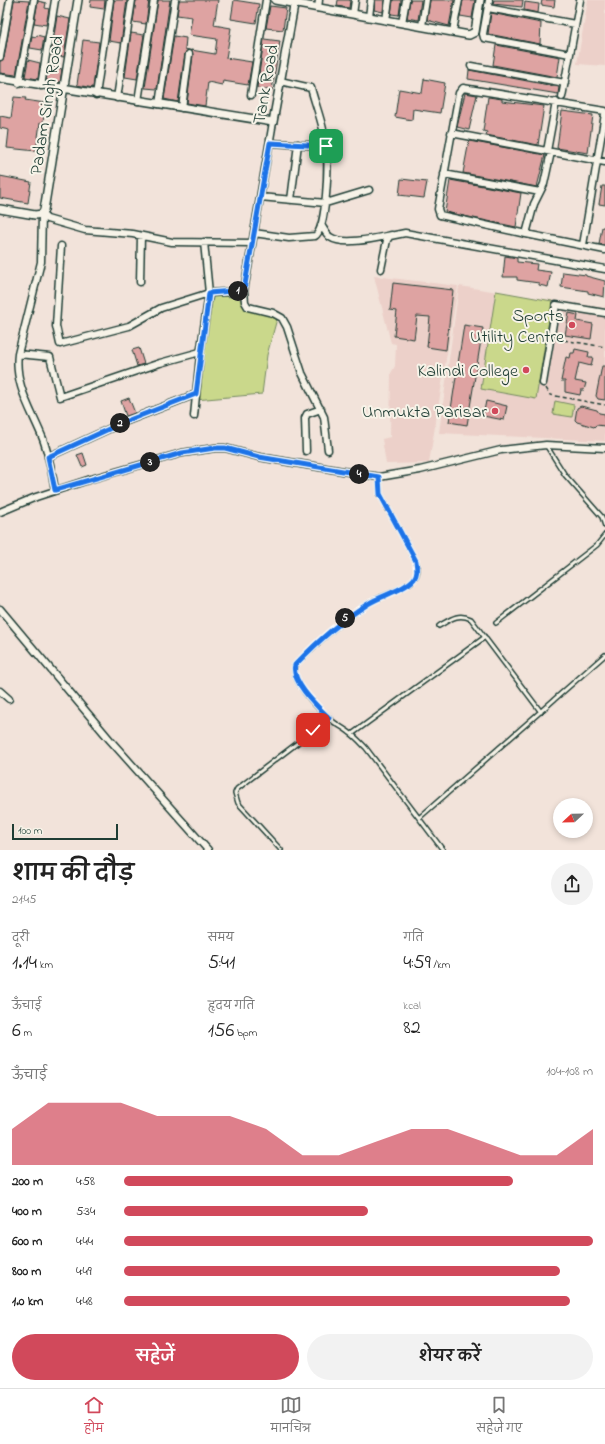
<!DOCTYPE html>
<html lang="hi">
<head>
<meta charset="utf-8">
<style>
  :root { --surface:#fff; --page:#f2f2f2; --text:#222; --muted:#767676; --line:#e0e0e0; --accent:#d1495b }
  body { margin:0; font-family:"Indie Flower","Playpen Sans Deva",sans-serif; background:var(--page); color:var(--text); height:100vh; display:flex; flex-direction:column; font-size:15px; white-space:nowrap }
  * { box-sizing:border-box; margin:0 }
  p { font-size:13px; color:var(--muted) }
  .icon { flex:none; width:22px; height:22px; fill:none; stroke:currentColor; stroke-width:2; stroke-linecap:round; stroke-linejoin:round }
  .map { position:relative; height:850px; overflow:hidden }
  .details { display:flex; flex-direction:column; background:var(--surface); flex:1 }
  .details>* { flex:none }
  .needle { width:26px; rotate:248deg }
  .buttons { position:absolute; left:553px; top:798px; display:grid; gap:8px }
  .buttons a { display:grid; place-items:center; width:40px; height:40px; border-radius:50%; background:var(--surface); box-shadow:0 2px 6px #0003; font-size:20px }
  .scale { position:absolute; left:12px; bottom:10px; width:106px; box-sizing:border-box; padding-left:4px; border:2px solid #1f3d34; border-top:0; font-size:11px; line-height:14px; white-space:nowrap; color:#1f3d34; -webkit-text-stroke:3px #f7f3e8; paint-order:stroke }
  .pin { position:absolute; display:grid; place-items:center; width:34px; height:34px; color:#fff; margin:-17px; border-radius:8px; box-shadow:0 2px 6px #0006 }
  .km { position:absolute; width:20px; height:20px; margin:-10px; border-radius:50%; background:#222; color:#fff; font-size:11px; line-height:20px; text-align:center }
  .round { display:grid; place-items:center; flex:none; width:42px; height:42px; border-radius:21px; background:var(--page) }
  .head { display:flex; align-items:center; justify-content:space-between; height:68px; padding:0 12px }
  h1 { font-size:22px; font-weight:600; line-height:30px }
  .metrics { display:grid; grid-template-columns:repeat(3,1fr); gap:6px; height:68px; padding:4px 12px }
  .metrics div { display:grid; align-content:center }
  .metrics b { font-size:20px; font-weight:600 }
  .metrics small { font-size:11px; font-weight:400 }
  .metrics p { font-size:11px }
  .chart { height:112px; padding:8px 12px }
  .chart p { display:flex; justify-content:space-between }
  .chart svg { width:100%; height:72px; margin-top:4px; fill:var(--accent); opacity:.7 }
  .button { display:flex; gap:8px; margin-top:auto; padding:8px 12px }
  .button a { flex:1; height:46px; border-radius:24px; background:var(--accent); color:#fff; font-size:16px; font-weight:600; line-height:46px; text-align:center }
  .button a+a { background:var(--page); color:var(--text) }
  ul { padding:0 12px; list-style:none; font-size:13px }
  li { display:grid; grid-template-columns:64px 48px 1fr; align-items:center; height:30px }
  li i { height:10px; border-radius:5px; background:var(--accent) }
  .tabs { display:flex; justify-content:space-around; align-items:center; height:56px; border-top:1px solid var(--line); background:var(--surface); font-size:11px; color:var(--muted) }
  .tabs a { display:grid; justify-items:center; gap:2px }
  .tabs .on { color:var(--accent) }
  .map>svg:first-child { display:block }
  .built { fill:#ecd0c9 }
  .green { fill:#cad88b; stroke:#748a60 }
  .building { fill:#dea3a2; stroke:#1f3d34 }
  .lines { fill:none; stroke-linecap:round; stroke-linejoin:round }
  .service-casing { stroke:#1f3d34; stroke-width:6 }
  .minor-casing { stroke:#1f3d34; stroke-width:9 }
  .tertiary-casing { stroke:#1f3d34; stroke-width:10 }
  .path { stroke:#1f3d34; stroke-width:1.5; stroke-dasharray:4 3; stroke-linecap:butt }
  .service { stroke:#f7f3e8; stroke-width:3 }
  .minor { stroke:#f7f3e8; stroke-width:6 }
  .tertiary { stroke:#f7f3e8; stroke-width:7 }
  .route-casing { stroke:#fff; stroke-width:8 }
  .route { stroke:#1a73e8; stroke-width:5 }
  .poi-dot { fill:#d1495b; stroke:#f7f3e8; stroke-width:1.5 }
  .labels { text-anchor:middle; stroke-width:4; stroke-linejoin:round; paint-order:stroke }
  .street-label { font-size:18px; fill:#1f3d34; stroke:#f7f3e8 }
  .poi-label { font-size:18px; fill:#1f3d34; stroke:#f7f3e8; text-anchor:end }
</style>
</head>
<body>
<div class="map">
<svg width="605" height="850" viewBox="0 0 605 850">
  <rect width="100%" height="100%" fill="#f2e3da"/>
  <filter id="ink" filterUnits="userSpaceOnUse"><feTurbulence type="fractalNoise" baseFrequency=".025" numOctaves="2"/><feDisplacementMap in="SourceGraphic" scale="8" xChannelSelector="R" yChannelSelector="G"/><feConvolveMatrix kernelMatrix="1 2 1 2 8 2 1 2 1" color-interpolation-filters="sRGB"/></filter>
  <g filter="url(#ink)">
    <path class="built" d="M588,0H605V66L577,64Z
      M374,276L458,286L429,463L386,464L382,439L390,437L391,373L395,366L396,344L391,343Z
      M459,286L604,308L605,305V441L439,433Z"/>
    <path class="green" d="M496,291L552,301L536,399L481,389Z
      M214,294L246,300L248,307L278,315L267,355L262,394L195,400L199,352Z
      M555,401L574,405L572,417L553,414Z"/>
    <path class="building" d="M14,0L29,1L16,75L0,73V61L4,58Z
      M91,0H105L104,9L90,7Z
      M114,0H127L121,43L109,41Z
      M136,0H149L146,24L133,22Z
      M158,0H170L157,89L145,88Z
      M179,0H218L214,25L231,28L226,58L252,62L248,85L223,81L222,85L208,82L205,106L187,103L193,55L191,50L215,54L217,39L189,35L192,17L177,15Z
      M234,0L259,4L256,23L231,19Z
      M338,0H350L349,8L337,6Z
      M375,0H384L383,12L374,10Z
      M393,0H401L399,15L391,14Z
      M410,0H421L418,20L407,18Z
      M430,0H454L449,26L427,20Z
      M463,0H475L472,18L460,16Z
      M494,0H523L522,7L493,4Z
      M542,0H555L554,7L541,5Z
      M38,1L46,3L45,8L49,9L46,25L34,23Z
      M525,2L539,4L538,13L524,10Z
      M270,6L286,8L283,30L266,28Z
      M491,13L541,23L540,44L488,34Z
      M57,16L70,19L64,57L51,55Z
      M131,33L144,35L137,79L125,77Z
      M37,35L44,37L42,50L30,48L32,36L36,37Z
      M174,36L186,38L185,49L189,50L185,53L178,102L164,99Z
      M264,39L280,41L272,90L257,88Z
      M83,40L99,42L93,88L77,85Z
      M496,45L560,57L557,77L493,65Z
      M28,60L40,63L38,79L25,77Z
      M49,66L62,69L60,83L46,80Z
      M469,70L559,87L558,94L468,79Z
      M424,79L445,83L440,113L413,109L412,120L395,117L399,89L422,93Z
      M465,93L477,95L469,130L457,127Z
      M14,97L26,98L25,100L45,103L43,124L40,123L36,151L7,148L9,130L0,128V116L11,118Z
      M488,97L502,99V101L544,106L538,145L486,135L487,132L483,131Z
      M562,111L593,115L588,153L557,148Z
      M469,141L545,155L537,187L463,173Z
      M0,176L31,182L28,203L0,198Z
      M401,179L427,182L424,198L399,195Z
      M450,180L521,193L516,227L445,212Z
      M602,186H605V205L599,204Z
      M602,227H605V245L599,244Z
      M505,256L517,258V262L537,264L536,270L551,272L548,287L539,285V283L517,280V277H503Z
      M563,272L586,275V276L605,281L604,297L588,293V291L561,287Z
      M393,283L453,290L446,350L427,347L430,317L417,316L414,339L394,336L397,311L390,310Z
      M569,313L578,315L577,321L593,324L591,339L565,335Z
      M464,325L483,328L467,425L449,422Z
      M139,348L144,364L137,366L132,350Z
      M575,349L589,352L588,357H593L591,366L579,363L575,381L586,383L584,390H581L580,395L565,392V381H561L566,357L570,358L571,353H574Z
      M602,366H605V400L598,399L596,396Z
      M129,398L135,413L126,416L121,401Z
      M486,401L507,406L504,420L483,416Z
      M581,406L597,410L599,413L605,414V426L596,425L594,427L577,422L575,420L577,408Z
      M83,453L87,465L82,467L77,455Z"/>
    <g class="lines">
      <g class="service-casing">
        <path id="service" d="M546,445L565,475L602,517L605,526
          M379,477L380,494L416,561C418,568 419,573 414,579C404,590 384,594 371,602C342,620 319,641 295,665C290,680 316,707 328,717C334,724 343,727 350,733C356,737 361,743 366,748L443,850
          M496,623L597,545L605,535
          M439,626C451,619 458,613 471,619L541,712
          M352,734L485,637
          M419,818L605,655
          M281,850L238,803L235,793L237,789L329,719"/>
      </g>
      <g class="minor-casing">
        <path id="minor" d="M489,0L483,34L484,38L570,54
          M318,8L319,0
          M488,8L575,24
          M353,14L355,0
          M369,17L371,0
          M386,20L389,0
          M402,23L406,0
          M422,26L426,0
          M453,31L459,0
          M0,57L10,0
          M471,66L565,83
          M19,83L34,0
          M41,86L55,0
          M96,95L110,0
          M251,95L266,0
          M562,97L580,0
          M117,98L132,0
          M138,101L154,0
          M159,104L175,0
          M182,108L189,54
          M273,122L244,291L245,302L248,307L273,313L282,318L287,327L302,373L324,417L328,450
          M451,133L605,162
          M270,143L327,146
          M547,151L556,102
          M551,152L544,184L534,204L526,234L440,215L438,209L459,93L463,88L605,111
          M444,174L540,192
          M260,197L326,203L369,190
          M291,200L298,144
          M42,214L41,262L18,354C14,385 32,411 43,439C49,455 52,473 55,490
          M42,214L47,219L85,230L133,234L172,242L252,243
          M321,225C324,229 326,234 330,237C343,246 377,238 392,235
          M254,233L289,238L315,236C327,229 329,160 326,145C324,126 316,107 311,88L280,81
          M526,234L605,250
          M583,245L605,114
          M61,246L56,326L60,344L129,326L161,308L209,293L244,291
          M381,269L387,240L390,236L405,233L605,269
          M140,282L141,236
          M18,354L50,357L60,397L160,363L200,352
          M543,383L556,305L605,313
          M194,416L200,355L209,293L204,242
          M306,451L305,418L307,414L321,409
          M48,457L124,422L196,394
          M0,512L36,497L91,479L182,453L215,448H225L259,457L379,477L420,470L501,450L546,445L605,448
          M0,609L110,740L208,850
          M0,691L9,699"/>
      </g>
      <g class="tertiary-casing">
        <path id="tertiary" d="M275,0L469,35L475,32L480,0
          M0,78L273,122L295,0
          M0,209L35,215L42,214L44,210L78,0"/>
      </g>
      <path class="path" d="M557,339L605,347
        M546,388L550,395L605,405"/>
      <use href="#service" class="service"/>
      <use href="#minor" class="minor"/>
      <use href="#tertiary" class="tertiary"/>
    </g>
  </g>
  <g class="lines" filter="url(#ink)">
    <g class="route-casing">
      <path id="route" d="M313,730L329,718C318,707 290,681 295,665C318,641 340,621 368,604C382,595 403,591 414,579C418,573 417,568 416,561L380,494L379,477L259,457L225,448H215L182,453L55,490L48,457L124,422L196,394L209,293L244,290L270,143L326,146"/>
    </g>
    <use href="#route" class="route"/>
  </g>
  <g class="poi-dot">
    <circle cx="572" cy="325" r="4"/>
    <circle cx="526" cy="370" r="4"/>
    <circle cx="495" cy="411" r="4"/>
  </g>
  <g class="labels">
    <g class="street-label">
      <text transform="translate(265 84) rotate(-80)" y="6">Tank Road</text>
      <text transform="translate(46 105) rotate(-81)" y="6">Padam Singh Road</text>
    </g>
    <g class="poi-label">
      <text x="564" y="321">Sports<tspan x="564" dy="21">Utility Centre</tspan></text>
      <text x="518" y="376">Kalindi College</text>
      <text x="487" y="417">Unmukta Parisar</text>
    </g>
  </g>
</svg>
<div class="buttons">
<a><svg class="needle" viewBox="-14 -14 28 28"><path d="M0-13l5 13h-10z" fill="#e53935"/><path d="M0 13l5-13h-10z" fill="#767676"/></svg></a>
</div>
<div class="scale">100 m</div>
<div class="pin" style="left:326px;top:146px;background:#1e9e55"><svg class="icon" aria-label="arrive" viewBox="0 0 24 24"><path d="M6 21V4h12l-3 4 3 4H6"/></svg></div>
<div class="pin" style="left:313px;top:730px;background:#d93025"><svg class="icon" aria-label="check" viewBox="0 0 24 24"><path d="M5 12l5 5 9-10"/></svg></div>
<b class="km" style="left:238px;top:291px">1</b>
<b class="km" style="left:120px;top:423px">2</b>
<b class="km" style="left:150px;top:462px">3</b>
<b class="km" style="left:359px;top:474px">4</b>
<b class="km" style="left:345px;top:618px">5</b>
</div>
<section class="details">
<div class="head"><div><h1>शाम की दौड़</h1><p>21:45</p></div><a class="round"><svg class="icon" aria-label="share" viewBox="0 0 24 24"><path d="M12 15V3M7 8l5-5 5 5M5 13v7h14v-7"/></svg></a></div>
<div class="metrics">
<div><p>दूरी</p><b>1.14<small> km</small></b></div>
<div><p>समय</p><b>5:41</b></div>
<div><p>गति</p><b>4:59<small> /km</small></b></div>
</div>
<div class="metrics">
<div><p>ऊँचाई</p><b>6<small> m</small></b></div>
<div><p>हृदय गति</p><b>156<small> bpm</small></b></div>
<div><p>kcal</p><b>82</b></div>
</div>
<div class="chart"><p><span>ऊँचाई</span>104–108 m</p>
<svg viewBox="0 0 160 44" preserveAspectRatio="none"><path d="M0 44V22L10 6L20 6L30 6L40 14L50 14L60 14L70 22L80 38L90 38L100 30L110 22L120 22L130 30L140 38L150 38L160 22V44z"/></svg>
</div>
<ul>
<li><b>200 m</b>4:58<i style="width:83%"></i></li>
<li><b>400 m</b>5:34<i style="width:52%"></i></li>
<li><b>600 m</b>4:44<i style="width:100%"></i></li>
<li><b>800 m</b>4:49<i style="width:93%"></i></li>
<li><b>1.0 km</b>4:48<i style="width:95%"></i></li>
</ul>
<div class="button"><a>सहेजें</a><a>शेयर करें</a></div>
</section>
<nav class="tabs">
<a class="on"><svg class="icon" aria-label="home" viewBox="0 0 24 24"><path d="M3 11l9-7 9 7M6 9v11h12V9"/></svg>होम</a>
<a><svg class="icon" aria-label="map" viewBox="0 0 24 24"><path d="M3 6l6-2 6 2 6-2v14l-6 2-6-2-6 2zM9 4v14M15 6v14"/></svg>मानचित्र</a>
<a><svg class="icon" aria-label="saved" viewBox="0 0 24 24"><path d="M7 4h10v16l-5-4-5 4z"/></svg>सहेजे गए</a>
</nav>
</body>
</html>
